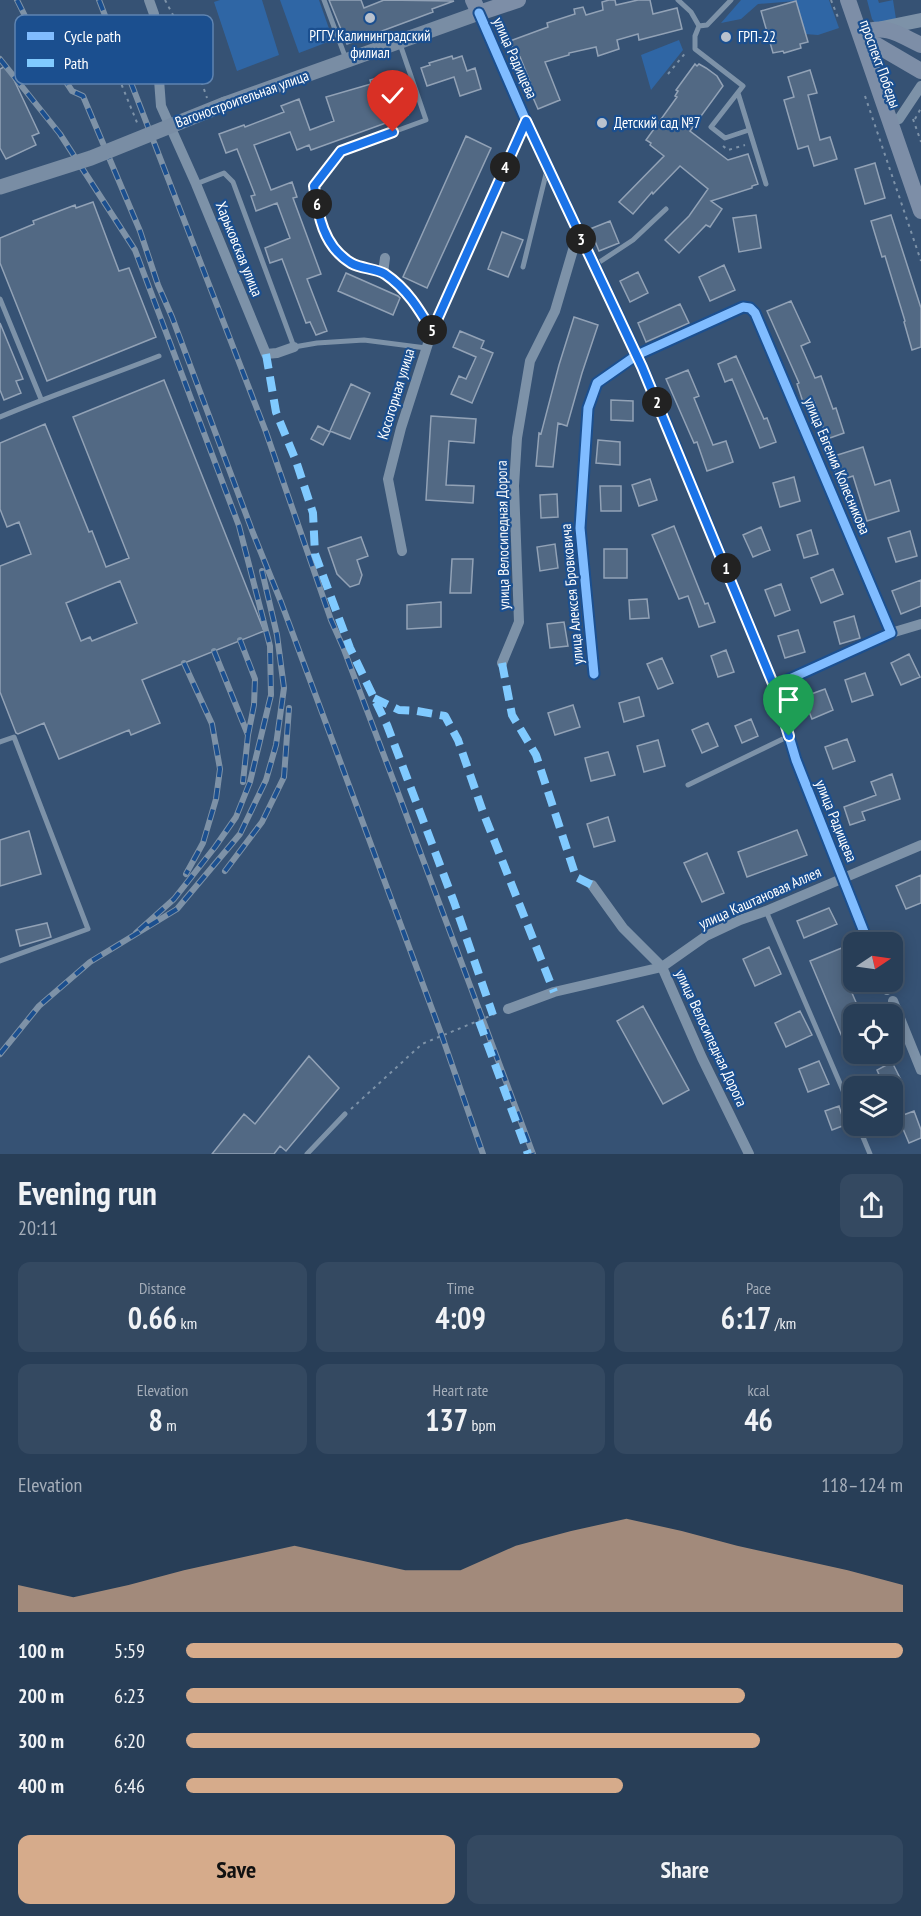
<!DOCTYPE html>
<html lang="en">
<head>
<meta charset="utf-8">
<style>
  :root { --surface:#283e57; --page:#344961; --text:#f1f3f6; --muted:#a5aeba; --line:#44576d; --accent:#d6ab8b }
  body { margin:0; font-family:"PT Sans Narrow",sans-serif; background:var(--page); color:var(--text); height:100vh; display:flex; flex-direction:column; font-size:22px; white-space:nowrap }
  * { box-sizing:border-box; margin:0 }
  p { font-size:20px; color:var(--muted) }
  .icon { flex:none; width:33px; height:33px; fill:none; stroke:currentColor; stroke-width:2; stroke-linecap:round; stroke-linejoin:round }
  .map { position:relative; height:1154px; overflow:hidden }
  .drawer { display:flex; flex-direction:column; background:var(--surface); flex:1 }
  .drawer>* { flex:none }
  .needle { width:39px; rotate:77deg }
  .tools { position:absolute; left:843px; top:932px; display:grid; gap:12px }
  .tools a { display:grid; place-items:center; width:60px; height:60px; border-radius:12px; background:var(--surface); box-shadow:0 3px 15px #0003,0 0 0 2px var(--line); font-size:30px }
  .pin { position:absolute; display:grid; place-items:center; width:51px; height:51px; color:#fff; margin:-62px -26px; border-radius:50% 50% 50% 0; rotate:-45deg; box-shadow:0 0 6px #0007 }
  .pin .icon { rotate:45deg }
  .km { position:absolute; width:30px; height:30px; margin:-15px; border-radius:50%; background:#222; color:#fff; font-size:16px; line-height:30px; text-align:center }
  .round { display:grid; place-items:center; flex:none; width:63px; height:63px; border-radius:12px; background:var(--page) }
  .overview { display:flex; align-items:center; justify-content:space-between; height:102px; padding:0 18px }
  h1 { font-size:33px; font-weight:700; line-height:45px }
  .figures { display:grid; grid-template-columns:repeat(3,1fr); gap:9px; height:102px; padding:6px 18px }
  .figures div { display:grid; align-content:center; border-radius:12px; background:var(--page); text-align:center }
  .figures b { font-size:30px; font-weight:700 }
  .figures small { font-size:16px; font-weight:400 }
  .figures p { font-size:16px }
  .chart { height:168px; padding:12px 18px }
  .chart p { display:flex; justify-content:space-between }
  .chart svg { width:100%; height:108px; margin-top:6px; fill:var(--accent); opacity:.7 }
  .primary-button { display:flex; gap:12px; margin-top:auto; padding:12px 18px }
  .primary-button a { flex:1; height:69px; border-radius:12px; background:var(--accent); color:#111; font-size:24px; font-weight:700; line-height:69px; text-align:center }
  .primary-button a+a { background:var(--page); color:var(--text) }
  ul { padding:0 18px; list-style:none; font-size:20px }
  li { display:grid; grid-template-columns:96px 72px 1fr; align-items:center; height:45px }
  li i { height:15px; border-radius:8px; background:var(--accent) }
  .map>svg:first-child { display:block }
  .green { fill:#2f66a5 }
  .building { fill:#526984; stroke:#92a2b6; stroke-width:1.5; fill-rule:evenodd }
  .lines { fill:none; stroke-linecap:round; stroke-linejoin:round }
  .path { stroke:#7d92a8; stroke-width:2; stroke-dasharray:3 4.5; stroke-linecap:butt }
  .service { stroke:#7d92a8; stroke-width:5 }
  .minor { stroke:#7d92a8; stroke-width:10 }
  .tertiary { stroke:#7d92a8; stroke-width:14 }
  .secondary { stroke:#798da4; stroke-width:15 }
  .primary { stroke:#7d8ea7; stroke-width:16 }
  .rail-casing { stroke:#7e92a7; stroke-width:6 }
  .rail { stroke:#1b4f8f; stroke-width:4; stroke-dasharray:11; stroke-linecap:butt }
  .secondary-bridge { stroke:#798da4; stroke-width:15 }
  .quiet { stroke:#80caff; stroke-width:8; stroke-dasharray:15 8; stroke-linecap:butt }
  .cycleway-casing { stroke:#1b4f8f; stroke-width:13 }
  .cycleway { stroke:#80bcff; stroke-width:9 }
  .route-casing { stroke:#fff; stroke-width:12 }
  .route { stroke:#1a73e8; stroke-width:8 }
  .poi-dot { fill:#b9c2ce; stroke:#1b4f8f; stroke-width:2 }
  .labels { text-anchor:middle; stroke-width:4.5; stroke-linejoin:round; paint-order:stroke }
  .poi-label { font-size:15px; fill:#fff; stroke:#1b4f8f; text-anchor:start }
  .street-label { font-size:15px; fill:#fff; stroke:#1b4f8f }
  .key { fill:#1b4f8f; stroke:#5f84b1; stroke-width:1.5 }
  .key-label { font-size:16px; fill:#fff }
</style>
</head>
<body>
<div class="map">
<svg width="921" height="1154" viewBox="0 0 921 1154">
  <rect width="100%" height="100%" fill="#365274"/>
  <path class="green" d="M220,0H262L279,55L237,71L214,2Z
    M280,0H319L333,40L299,53Z
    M741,0H829L839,28L818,35L805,34L796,1L758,4L741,19L721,23Z
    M867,0H878L879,3L893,0L896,19L876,24L872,19Z
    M679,40L683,50L651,90L641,55Z"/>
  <path class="building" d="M329,0H361L364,8L384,0L454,1L432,9L433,12L347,44Z
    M609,0H615L616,5L638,0H650L653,14L677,8L682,29L639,40L638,34L617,40L619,49L598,56L596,47L569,53V55L545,62L560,100L538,109L531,93L534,92L520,57L516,58L510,41L548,27L547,23L575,14L574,9L583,7L586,15L603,10L602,2Z
    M796,1L808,42L800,44L801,48L784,53L783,51L773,53L761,11Z
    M452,56L453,59L462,56L467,71L475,68L481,89L460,96L454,77L427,86L421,68L430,65L429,63Z
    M695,64L697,66L699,64L706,68L717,76L723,86L690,131L728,160L748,154L758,184L752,186V188L711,201L722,209L710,227L706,225L679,253L665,240L689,216L708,189L680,166L653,194L652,192L633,214L619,202L664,156L650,145L651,143L646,140L677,97L675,96L678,91L676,90Z
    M7,65L39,133L32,136L36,145L6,159L0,148V69Z
    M810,70L817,93L808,95L820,140L830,137L837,159L814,166L808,146L798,149L784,100L794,97L788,77Z
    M395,73L408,115L311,150L309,145L297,150L290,132L254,145L271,190L292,182L297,197L293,198L321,274L307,279L327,331L316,335L310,322L306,323L282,259L270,263L265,248L290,238L277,203L256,211L251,196L255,195L237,149L226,153L219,134L244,125L245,127L284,112L281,106L299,99L310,130L334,121L326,97L371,84L370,80Z
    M466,136L491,148L427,288L403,277Z
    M875,163L885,198L865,204L855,169Z
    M93,202L119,271L129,268L156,337L47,381L0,263V238L34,224L33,221L75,205L76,208Z
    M756,215L761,248L739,252L733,218Z
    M891,215L921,308V347L912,350L904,322L905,321L885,256L882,257L871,221Z
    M610,221L619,243L599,251L590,229Z
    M502,232L523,240L508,277L488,269Z
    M724,265L735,290L710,301L699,277Z
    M638,272L648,293L630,302L620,281Z
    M346,273L398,296L400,298L393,315L338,291Z
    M791,301L810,342L801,346L815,378L821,376L833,409L836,408L844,433L827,439L814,401L804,405L797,384L799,383L767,311Z
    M680,304L689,323L646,342L638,323Z
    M574,317L598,325L582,373L567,426L558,423L553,467L536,466L539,433L541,434L559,365Z
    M0,323L23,379L16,381L21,393L4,400L0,390Z
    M460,331L484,341L481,348L493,353L472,403L451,394L459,376L466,379L476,357L453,347Z
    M736,356L764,419L767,418L776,442L760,448L732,379L725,382L718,364Z
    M688,370L699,396L694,398L713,445L726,441L733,462L707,471L697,442L694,443L666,379Z
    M164,380L264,631L142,680L160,723L131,735L129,730L59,759L44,723L18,734L16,733L0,692V566L31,554L19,522L7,527L0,509V443L45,424L89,532L92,531L106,567L129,558L73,417ZM120,581L137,623L92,641L90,637L81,641L66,603Z
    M351,384L370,393L350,439L330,431Z
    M611,400L633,401V421L611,420Z
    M431,416L476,419L474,443L449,441L446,485L474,486L473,503L426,500Z
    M318,426L330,432L323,445L311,439Z
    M598,440L620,442V465L596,463Z
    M863,447L875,485L890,480L899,511L867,521L853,476L838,481L831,457Z
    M794,477L800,501L780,507L773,483Z
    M650,479L657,500L639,506L632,485Z
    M600,486H621V511H601Z
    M557,494L558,517L541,518L540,495Z
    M674,526L705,604L708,603L715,622L699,627L688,596L679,599L652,535Z
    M761,527L770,550L753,557L743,535Z
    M811,530L818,554L804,558L797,535Z
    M910,531L917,556L896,562L888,538Z
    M361,537L368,556L357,560L362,575L359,584L350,587L337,574L328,548Z
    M555,544L558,568L540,571L537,547Z
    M604,549H627V578H604Z
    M452,559H473L471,593H450Z
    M833,569L843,594L821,603L811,578Z
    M921,580V606L901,614L892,591Z
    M781,584L790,610L775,616L765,590Z
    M647,599L649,618L630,619L629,600Z
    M441,602V627L407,629V605Z
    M854,616L860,638L840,644L834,622Z
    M564,622L568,646L550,648L547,624Z
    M798,630L805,652L785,658L778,636Z
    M726,650L734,672L718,677L711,656Z
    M909,654L920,677L901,685L891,663Z
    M662,658L673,683L658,689L647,664Z
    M865,673L873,695L852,702L845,680Z
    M825,689L833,710L812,719L803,697Z
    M639,697L644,716L624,722L619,703Z
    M573,705L580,727L555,735L548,713Z
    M751,719L758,736L742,743L735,726Z
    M708,723L718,746L702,753L692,730Z
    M847,739L855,761L833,769L825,747Z
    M658,740L665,766L644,772L637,746Z
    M608,752L615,775L591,781L585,758Z
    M892,774L900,799L862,812L865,820L850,825L844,807L876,795L871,782Z
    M608,817L615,841L594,847L587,824Z
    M797,830L807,855L747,877L738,852Z
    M29,831L41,874L0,886V840Z
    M707,853L724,893L702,902L684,863Z
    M921,875V903L906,909L896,886Z
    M829,908L837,924L804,938L797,921Z
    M47,923L51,937L20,946L16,930Z
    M849,945L854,956V976L846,979L861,1014H854V1043L846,1046L810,961Z
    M769,947L781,974L755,986L743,959Z
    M643,1006L689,1090L663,1104L617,1021Z
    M800,1011L812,1035L786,1047L775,1023Z
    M309,1056L339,1088L286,1151L280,1146L274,1154H212L244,1114L255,1124Z
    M819,1061L829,1084L808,1092L799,1069Z
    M892,1062L902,1082L893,1086H884L877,1070Z
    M839,1106L845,1125L832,1130L825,1111Z
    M914,1111L921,1130V1138L909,1143L898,1117Z"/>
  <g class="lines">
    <path class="path" d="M165,0L189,45L207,98
      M831,0L839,20
      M116,71L138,125
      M668,74L687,51
      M865,96L921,261
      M913,119L921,142
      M915,119L921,108
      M723,146L728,150L745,145
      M351,1109L422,1044L497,1013"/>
    <path class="service" d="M324,0L346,59
      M678,0L691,12L699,26L695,36V49L743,86L711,127L725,138L749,130
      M699,26L707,25L731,0
      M738,93L766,184
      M196,184L224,173L233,182L294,347L317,343L364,340L426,348
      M595,265L633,240L666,209
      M523,267L547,170
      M382,272C372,269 359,268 350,262C323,244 319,216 314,186L341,151L426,120L400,44
      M0,299L41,399
      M0,417C52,395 106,377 159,356
      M0,742L14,737L88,929L0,961
      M688,785L789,736
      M766,911L854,1116
      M858,1125L870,1154
      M307,1154L345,1114"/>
    <path class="minor" d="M149,0L154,14L161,106L196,184L266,354L277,353L294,347
      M479,13L526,121L637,355L662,413L774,686L796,760L868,942
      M899,119L921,86
      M385,258L383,273C408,293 416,303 432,331
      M402,551L388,479L401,428L432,331L526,121
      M891,633L921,624
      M502,663L519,622L514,486L517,438L530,361L555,311L578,233
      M594,674L580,528L588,408L597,383L637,355L743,307L750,308L755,313L891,633L774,686
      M592,885L623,928L662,967L702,1058L749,1154
      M884,981L887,990
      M893,1001L921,1070
      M508,1009L554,992L662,967L706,936L740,920L766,911L921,845"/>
    <path class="tertiary" d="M882,28L921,20"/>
    <path class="secondary" d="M225,104L479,13"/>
    <path class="primary" d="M473,0L479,13L518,0
      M848,0L921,211
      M861,33L873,43L921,71
      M861,33C887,24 898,34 921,45"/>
    <g class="rail-casing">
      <path id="rail" d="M17,0L32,30L72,91L83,96L140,231L158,285L172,317L253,533L281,602L442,1036L483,1154
        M99,0L266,432L331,620L343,647L397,790L533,1154
        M0,59L60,134L135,250L239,526L270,646L271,695L250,782L236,817L215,847L174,899L136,933
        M240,640L255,679L254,705L248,735
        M214,651L248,735L243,782
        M184,663L212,724L220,769L216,799L203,843L186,874
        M225,871L262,822L284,777L289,708
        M0,1054L39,1006L90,962L177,909L240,834L266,780L276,745L284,688L277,635L262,571"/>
    </g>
    <use href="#rail" class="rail"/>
    <path class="secondary-bridge" d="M0,187L91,158L225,104"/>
    <path class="quiet" d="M266,354L276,412L296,461L313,513L315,554L350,648L387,725L454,902L493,1015
      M502,663L512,715L536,755L576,877L592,885
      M374,698L399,710L417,711L445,716L458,740L483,812L554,992
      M479,1021L528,1154"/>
    <g class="cycleway-casing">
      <path id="cycleway" d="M479,13L526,121L637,355L662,413L774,686L796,760L868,942
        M594,674L580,528L588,408L597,383L637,355L743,307L750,308L755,313L891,633L774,686"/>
    </g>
    <use href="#cycleway" class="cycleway"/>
  </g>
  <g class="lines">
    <g class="route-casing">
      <path id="route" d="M393,132L341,151L314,186C318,215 323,246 351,263C361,269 375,268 385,274C407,289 419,309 432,331L526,121L642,367L774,686L789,736"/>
    </g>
    <use href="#route" class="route"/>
  </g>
  <g class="poi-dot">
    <circle cx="370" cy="18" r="6"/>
    <circle cx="726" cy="37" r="6"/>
    <circle cx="602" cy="123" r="6"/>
  </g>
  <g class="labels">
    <g class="poi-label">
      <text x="370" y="41" text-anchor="middle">РГГУ. Калининградский<tspan x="370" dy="17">филиал</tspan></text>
      <text x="738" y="42">ГРП-22</text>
      <text x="614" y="128">Детский сад №7</text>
    </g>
    <g class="street-label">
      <text transform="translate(515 58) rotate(66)" y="5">улица Радищева</text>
      <text transform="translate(880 64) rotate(70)" y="5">проспект Победы</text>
      <text transform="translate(242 99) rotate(-20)" y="5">Вагоностроительная улица</text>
      <text transform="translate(239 249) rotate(68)" y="5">Харьковская улица</text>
      <text transform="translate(396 394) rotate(-73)" y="5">Косогорная улица</text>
      <text transform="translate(837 466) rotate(67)" y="5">улица Евгения Колесникова</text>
      <text transform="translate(503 535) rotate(-91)" y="5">улица Велосипедная Дорога</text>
      <text transform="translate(572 594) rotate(-95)" y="5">улица Алексея Бровковича</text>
      <text transform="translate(836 821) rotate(68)" y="5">улица Радищева</text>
      <text transform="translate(760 898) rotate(-24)" y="5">улица Каштановая Аллея</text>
      <text transform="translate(711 1038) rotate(65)" y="5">улица Велосипедная Дорога</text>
    </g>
  </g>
  <rect x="15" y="15" width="198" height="69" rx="9" class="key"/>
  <rect x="27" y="32" width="27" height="8" fill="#80bcff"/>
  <rect x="27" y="59" width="27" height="8" fill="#80caff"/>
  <g class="key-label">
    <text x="64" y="42">Cycle path</text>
    <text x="64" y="69">Path</text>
  </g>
</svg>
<div class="tools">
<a><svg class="needle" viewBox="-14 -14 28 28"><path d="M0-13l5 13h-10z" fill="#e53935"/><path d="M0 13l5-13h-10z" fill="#a5aeba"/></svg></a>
<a><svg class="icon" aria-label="locate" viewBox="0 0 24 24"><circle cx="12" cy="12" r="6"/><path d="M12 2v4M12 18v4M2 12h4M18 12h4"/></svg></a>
<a><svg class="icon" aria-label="layers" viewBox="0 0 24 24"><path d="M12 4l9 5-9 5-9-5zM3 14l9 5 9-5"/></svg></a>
</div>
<div class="pin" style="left:789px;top:736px;background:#1e9e55"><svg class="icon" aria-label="arrive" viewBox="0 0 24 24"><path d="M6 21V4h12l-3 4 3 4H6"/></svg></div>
<div class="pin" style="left:393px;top:132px;background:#d93025"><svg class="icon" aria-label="check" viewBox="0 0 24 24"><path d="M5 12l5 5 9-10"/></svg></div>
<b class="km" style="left:726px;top:568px">1</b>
<b class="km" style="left:657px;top:402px">2</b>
<b class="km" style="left:581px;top:239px">3</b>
<b class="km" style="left:505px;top:167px">4</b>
<b class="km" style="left:432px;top:330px">5</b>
<b class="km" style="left:317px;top:204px">6</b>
</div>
<section class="drawer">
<div class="overview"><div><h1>Evening run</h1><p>20:11</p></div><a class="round"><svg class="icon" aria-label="share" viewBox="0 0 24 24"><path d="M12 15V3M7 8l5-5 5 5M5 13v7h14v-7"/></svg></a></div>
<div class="figures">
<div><p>Distance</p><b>0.66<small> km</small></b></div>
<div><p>Time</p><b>4:09</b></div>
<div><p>Pace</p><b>6:17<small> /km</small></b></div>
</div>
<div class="figures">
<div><p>Elevation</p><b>8<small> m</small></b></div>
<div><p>Heart rate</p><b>137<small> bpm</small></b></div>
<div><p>kcal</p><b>46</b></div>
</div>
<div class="chart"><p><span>Elevation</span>118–124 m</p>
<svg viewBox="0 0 160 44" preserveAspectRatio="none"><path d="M0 44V33L10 38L20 33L30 27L40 22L50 17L60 22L70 27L80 27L90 17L100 11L110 6L120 11L130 17L140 22L150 27L160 33V44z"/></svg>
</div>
<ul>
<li><b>100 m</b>5:59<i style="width:100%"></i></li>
<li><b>200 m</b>6:23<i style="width:78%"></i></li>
<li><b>300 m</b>6:20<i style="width:80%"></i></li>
<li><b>400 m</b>6:46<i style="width:61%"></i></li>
</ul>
<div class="primary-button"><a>Save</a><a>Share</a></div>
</section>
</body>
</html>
